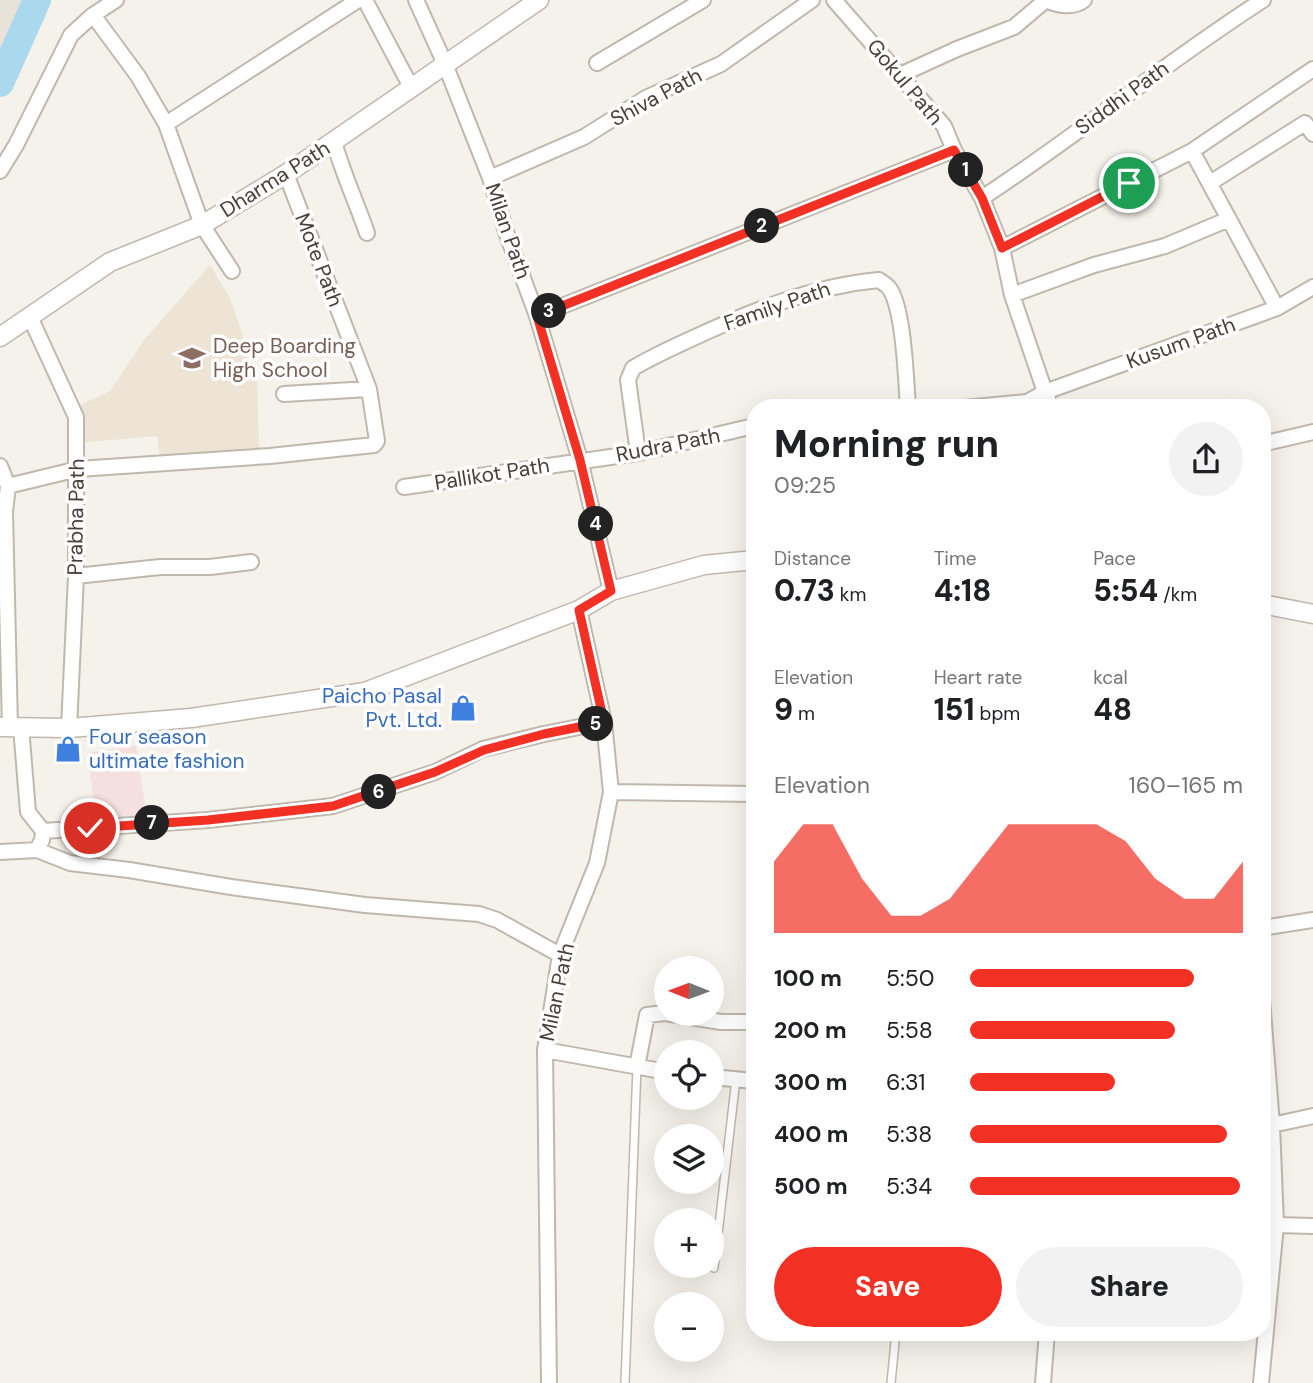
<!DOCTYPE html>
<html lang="en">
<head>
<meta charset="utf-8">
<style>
  :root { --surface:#fff; --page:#f2f2f2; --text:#202124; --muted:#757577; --accent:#f23024 }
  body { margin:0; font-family:"DM Sans",sans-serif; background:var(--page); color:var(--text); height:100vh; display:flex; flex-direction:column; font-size:26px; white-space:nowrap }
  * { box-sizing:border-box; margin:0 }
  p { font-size:23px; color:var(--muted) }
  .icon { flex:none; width:38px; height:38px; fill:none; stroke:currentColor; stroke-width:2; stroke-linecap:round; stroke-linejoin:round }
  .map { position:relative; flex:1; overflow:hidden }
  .sheet { position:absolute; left:746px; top:399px; width:525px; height:942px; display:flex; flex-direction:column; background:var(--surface); border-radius:28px; box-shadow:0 7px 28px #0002 }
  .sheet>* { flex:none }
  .needle { width:46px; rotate:271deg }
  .tools { position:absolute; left:654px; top:956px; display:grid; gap:14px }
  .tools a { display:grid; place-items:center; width:70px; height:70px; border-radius:50%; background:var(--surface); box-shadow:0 7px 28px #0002; font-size:35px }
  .pin { position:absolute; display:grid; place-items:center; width:60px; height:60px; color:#fff; margin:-30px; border:4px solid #fff; border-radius:50%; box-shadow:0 2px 7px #0007 }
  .km { position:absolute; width:35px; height:35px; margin:-18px; border-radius:50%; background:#222; color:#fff; font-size:19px; line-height:35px; text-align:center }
  .round { display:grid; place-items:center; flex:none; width:74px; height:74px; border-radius:37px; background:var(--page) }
  .head { display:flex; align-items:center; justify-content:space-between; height:119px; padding:0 28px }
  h1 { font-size:38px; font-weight:800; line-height:52px }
  .metrics { display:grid; grid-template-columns:repeat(3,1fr); gap:10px; height:119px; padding:7px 28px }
  .metrics div { display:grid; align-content:center }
  .metrics b { font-size:30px; font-weight:800 }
  .metrics small { font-size:19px; font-weight:400 }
  .metrics p { font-size:19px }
  .chart { height:196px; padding:14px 28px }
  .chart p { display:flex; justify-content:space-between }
  .chart svg { width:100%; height:126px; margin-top:7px; fill:var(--accent); opacity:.7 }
  .action { display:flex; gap:14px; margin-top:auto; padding:14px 28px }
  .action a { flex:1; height:80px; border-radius:42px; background:var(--accent); color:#fff; font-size:28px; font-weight:800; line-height:80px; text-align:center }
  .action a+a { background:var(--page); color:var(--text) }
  ul { padding:0 28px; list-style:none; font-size:23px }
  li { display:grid; grid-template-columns:112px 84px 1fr; align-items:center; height:52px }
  li i { height:18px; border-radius:9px; background:var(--accent) }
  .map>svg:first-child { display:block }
  .residential { fill:#e8e2d9 }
  .education { fill:#ede4d5 }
  .medical { fill:#f4e0df }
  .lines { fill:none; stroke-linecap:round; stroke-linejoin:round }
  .river { stroke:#aad9ee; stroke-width:28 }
  .service-casing { stroke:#c0b8ad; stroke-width:10 }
  .minor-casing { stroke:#c0b8ad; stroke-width:18 }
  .tertiary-casing { stroke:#c0b8ad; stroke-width:21 }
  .service { stroke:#fff; stroke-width:7 }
  .minor { stroke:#fff; stroke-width:14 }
  .tertiary { stroke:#fff; stroke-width:18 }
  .route-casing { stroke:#fff; stroke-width:14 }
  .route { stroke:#f23024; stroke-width:9 }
  .labels { text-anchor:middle; stroke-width:7; stroke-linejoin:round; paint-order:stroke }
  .street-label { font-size:21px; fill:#494139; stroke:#fff }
  .education-label { font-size:21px; fill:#785e54; stroke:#fff; text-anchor:start }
  .shop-label { font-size:21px; fill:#366cbe; stroke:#fff; text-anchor:end }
</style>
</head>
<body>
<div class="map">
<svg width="1313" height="1383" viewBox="0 0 1313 1383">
  <rect width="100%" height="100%" fill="#f5f1eb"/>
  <path class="residential" d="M0,0H36L0,67Z"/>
  <path class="education" d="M210,265L230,298L257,376L259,452L160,456L157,436L77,443L72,409L110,391L144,340Z"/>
  <path class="medical" d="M136,745L147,818L98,826L87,753Z"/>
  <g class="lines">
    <path class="river" d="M0,83L37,0"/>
    <g class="service-casing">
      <path id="service" d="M714,1268L736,1079
        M625,1383L637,1067
        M891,1383L896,1332"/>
    </g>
    <g class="minor-casing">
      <path id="minor" d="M365,0L411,87
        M416,0L445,64L490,178L506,232L537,316L580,460L611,591
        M834,0L944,126L954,150L982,198L1002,248L1012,295L1045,392
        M1047,0C1058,6 1074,8 1084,0
        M93,15L138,76L166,124L202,225L232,271
        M597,63L703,0
        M900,75L957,49L1014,27L1046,0
        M166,124L358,0
        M334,142C343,174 356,201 367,233
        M1192,151L1313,69
        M0,171L16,145L71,35L93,15L116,0
        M490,178L584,137L646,98L721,64L812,0
        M1210,183L1305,123L1313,134
        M982,198C1078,135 1166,62 1263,0
        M1002,248L1192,151L1277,308
        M1012,295L1094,265L1165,246L1229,219
        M537,316L954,150
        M30,317L76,417V576L69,728
        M284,394L369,389
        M964,408L1027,402L1045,392L1277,308L1313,287
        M1262,444L1313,432
        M638,453L628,380L633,368C652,357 671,348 691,339C751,311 813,286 879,280C883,283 889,286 891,291C904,314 906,380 908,408
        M0,466L8,486L5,512L10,728
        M8,486L78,469L270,456L374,445L377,441L369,389L286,174
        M404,487L638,453L754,426
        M76,576L160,567H210L251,562
        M21,727L28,812L43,831
        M611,792L754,794
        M37,850L70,863L129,870L231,887L365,905L479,914L497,920L560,955
        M0,852L37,850L42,840L43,831L208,820L333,806L435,772L483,749L544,734L604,722
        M1262,928L1313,920
        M545,1050L667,1072
        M637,1067L647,1015L665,1013L721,1022H754
        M712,1077L754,1081
        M1272,1125L1313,1116
        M1276,1225L1313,1226
        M549,1383L545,1050L560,955L597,863L611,792L604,722L579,610
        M1043,1383L1047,1332
        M1261,1383L1276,1225L1272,1125L1262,999"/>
    </g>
    <g class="tertiary-casing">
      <path id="tertiary" d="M0,337L110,262L202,225L286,174L539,0
        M1045,392L1047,408
        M1262,604L1313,614
        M0,727L69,728L191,718L365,692L579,610L611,591L704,565L754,560"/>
    </g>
    <use href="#service" class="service"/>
    <use href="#minor" class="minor"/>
    <use href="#tertiary" class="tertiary"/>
  </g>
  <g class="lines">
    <g class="route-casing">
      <path id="route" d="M90,828L208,820L333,806L435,772L484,750L544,734L604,722L579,610L611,591L580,460L537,316L954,150L982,198L1002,248L1129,183"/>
    </g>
    <use href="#route" class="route"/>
  </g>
  <defs>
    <g id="school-bare" transform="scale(2.1)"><path d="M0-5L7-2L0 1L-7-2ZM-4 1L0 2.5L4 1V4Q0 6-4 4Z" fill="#8d6e63" stroke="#fff" stroke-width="2.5" paint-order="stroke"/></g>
    <g id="shop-bare" transform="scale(2.1)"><path d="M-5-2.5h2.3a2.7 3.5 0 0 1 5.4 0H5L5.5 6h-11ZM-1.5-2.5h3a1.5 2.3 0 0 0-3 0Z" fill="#3f7fe0" stroke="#fff" stroke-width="2.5" paint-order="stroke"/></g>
  </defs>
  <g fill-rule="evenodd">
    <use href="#school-bare" x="192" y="358"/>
    <use href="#shop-bare" x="463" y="708"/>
    <use href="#shop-bare" x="68" y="749"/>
  </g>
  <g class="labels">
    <g class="street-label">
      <text transform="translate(905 82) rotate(50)" y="7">Gokul Path</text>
      <text transform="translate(656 97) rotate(-28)" y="7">Shiva Path</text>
      <text transform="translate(1122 98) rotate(-36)" y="7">Siddhi Path</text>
      <text transform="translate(275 179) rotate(-32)" y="7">Dharma Path</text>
      <text transform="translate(508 231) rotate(71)" y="7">Milan Path</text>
      <text transform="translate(319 260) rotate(69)" y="7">Mote Path</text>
      <text transform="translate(777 306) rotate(-19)" y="7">Family Path</text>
      <text transform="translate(1181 343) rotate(-20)" y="7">Kusum Path</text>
      <text transform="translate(668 445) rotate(-11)" y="7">Rudra Path</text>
      <text transform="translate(492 474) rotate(-9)" y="7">Pallikot Path</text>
      <text transform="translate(76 517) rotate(-89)" y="7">Prabha Path</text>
      <text transform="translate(557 992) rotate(-78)" y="7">Milan Path</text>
    </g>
    <g class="education-label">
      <text x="213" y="353">Deep Boarding<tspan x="213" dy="24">High School</tspan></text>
    </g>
    <g class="shop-label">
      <text x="442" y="703">Paicho Pasal<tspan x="442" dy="24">Pvt. Ltd.</tspan></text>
      <text x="89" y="744" text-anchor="start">Four season<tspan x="89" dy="24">ultimate fashion</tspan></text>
    </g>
  </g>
</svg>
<div class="tools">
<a><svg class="needle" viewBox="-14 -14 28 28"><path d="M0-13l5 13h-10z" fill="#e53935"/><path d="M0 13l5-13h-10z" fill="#757577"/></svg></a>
<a><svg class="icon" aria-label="locate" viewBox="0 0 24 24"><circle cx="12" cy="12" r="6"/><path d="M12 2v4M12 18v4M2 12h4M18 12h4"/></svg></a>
<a><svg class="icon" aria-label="layers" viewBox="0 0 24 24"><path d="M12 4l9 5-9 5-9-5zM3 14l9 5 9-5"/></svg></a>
<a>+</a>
<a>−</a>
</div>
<div class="pin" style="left:1129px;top:183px;background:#1e9e55"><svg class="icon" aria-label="arrive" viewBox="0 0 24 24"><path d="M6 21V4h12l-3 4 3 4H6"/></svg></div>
<div class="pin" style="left:90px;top:828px;background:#d93025"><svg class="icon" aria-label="check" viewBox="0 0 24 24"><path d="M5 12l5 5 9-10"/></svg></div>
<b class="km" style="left:966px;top:170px">1</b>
<b class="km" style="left:762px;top:226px">2</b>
<b class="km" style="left:549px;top:311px">3</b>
<b class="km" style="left:596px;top:524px">4</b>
<b class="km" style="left:596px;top:724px">5</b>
<b class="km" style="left:379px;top:792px">6</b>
<b class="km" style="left:152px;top:823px">7</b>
<section class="sheet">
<div class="head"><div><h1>Morning run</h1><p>09:25</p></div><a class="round"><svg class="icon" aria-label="share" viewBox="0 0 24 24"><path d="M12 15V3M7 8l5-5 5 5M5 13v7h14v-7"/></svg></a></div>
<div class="metrics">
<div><p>Distance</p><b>0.73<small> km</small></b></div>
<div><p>Time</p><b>4:18</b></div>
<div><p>Pace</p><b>5:54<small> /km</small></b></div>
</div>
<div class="metrics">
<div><p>Elevation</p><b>9<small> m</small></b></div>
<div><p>Heart rate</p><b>151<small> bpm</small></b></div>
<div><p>kcal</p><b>48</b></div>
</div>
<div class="chart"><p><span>Elevation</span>160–165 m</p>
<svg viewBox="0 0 160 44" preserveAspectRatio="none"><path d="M0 44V19L10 6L20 6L30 25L40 38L50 38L60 32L70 19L80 6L90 6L100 6L110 6L120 12L130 25L140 32L150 32L160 19V44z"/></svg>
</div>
<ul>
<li><b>100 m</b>5:50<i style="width:82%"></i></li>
<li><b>200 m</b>5:58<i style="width:75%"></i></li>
<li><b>300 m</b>6:31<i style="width:53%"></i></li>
<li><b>400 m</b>5:38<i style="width:94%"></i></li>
<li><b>500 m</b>5:34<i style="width:99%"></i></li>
</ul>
<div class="action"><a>Save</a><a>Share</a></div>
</section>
</div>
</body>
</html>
